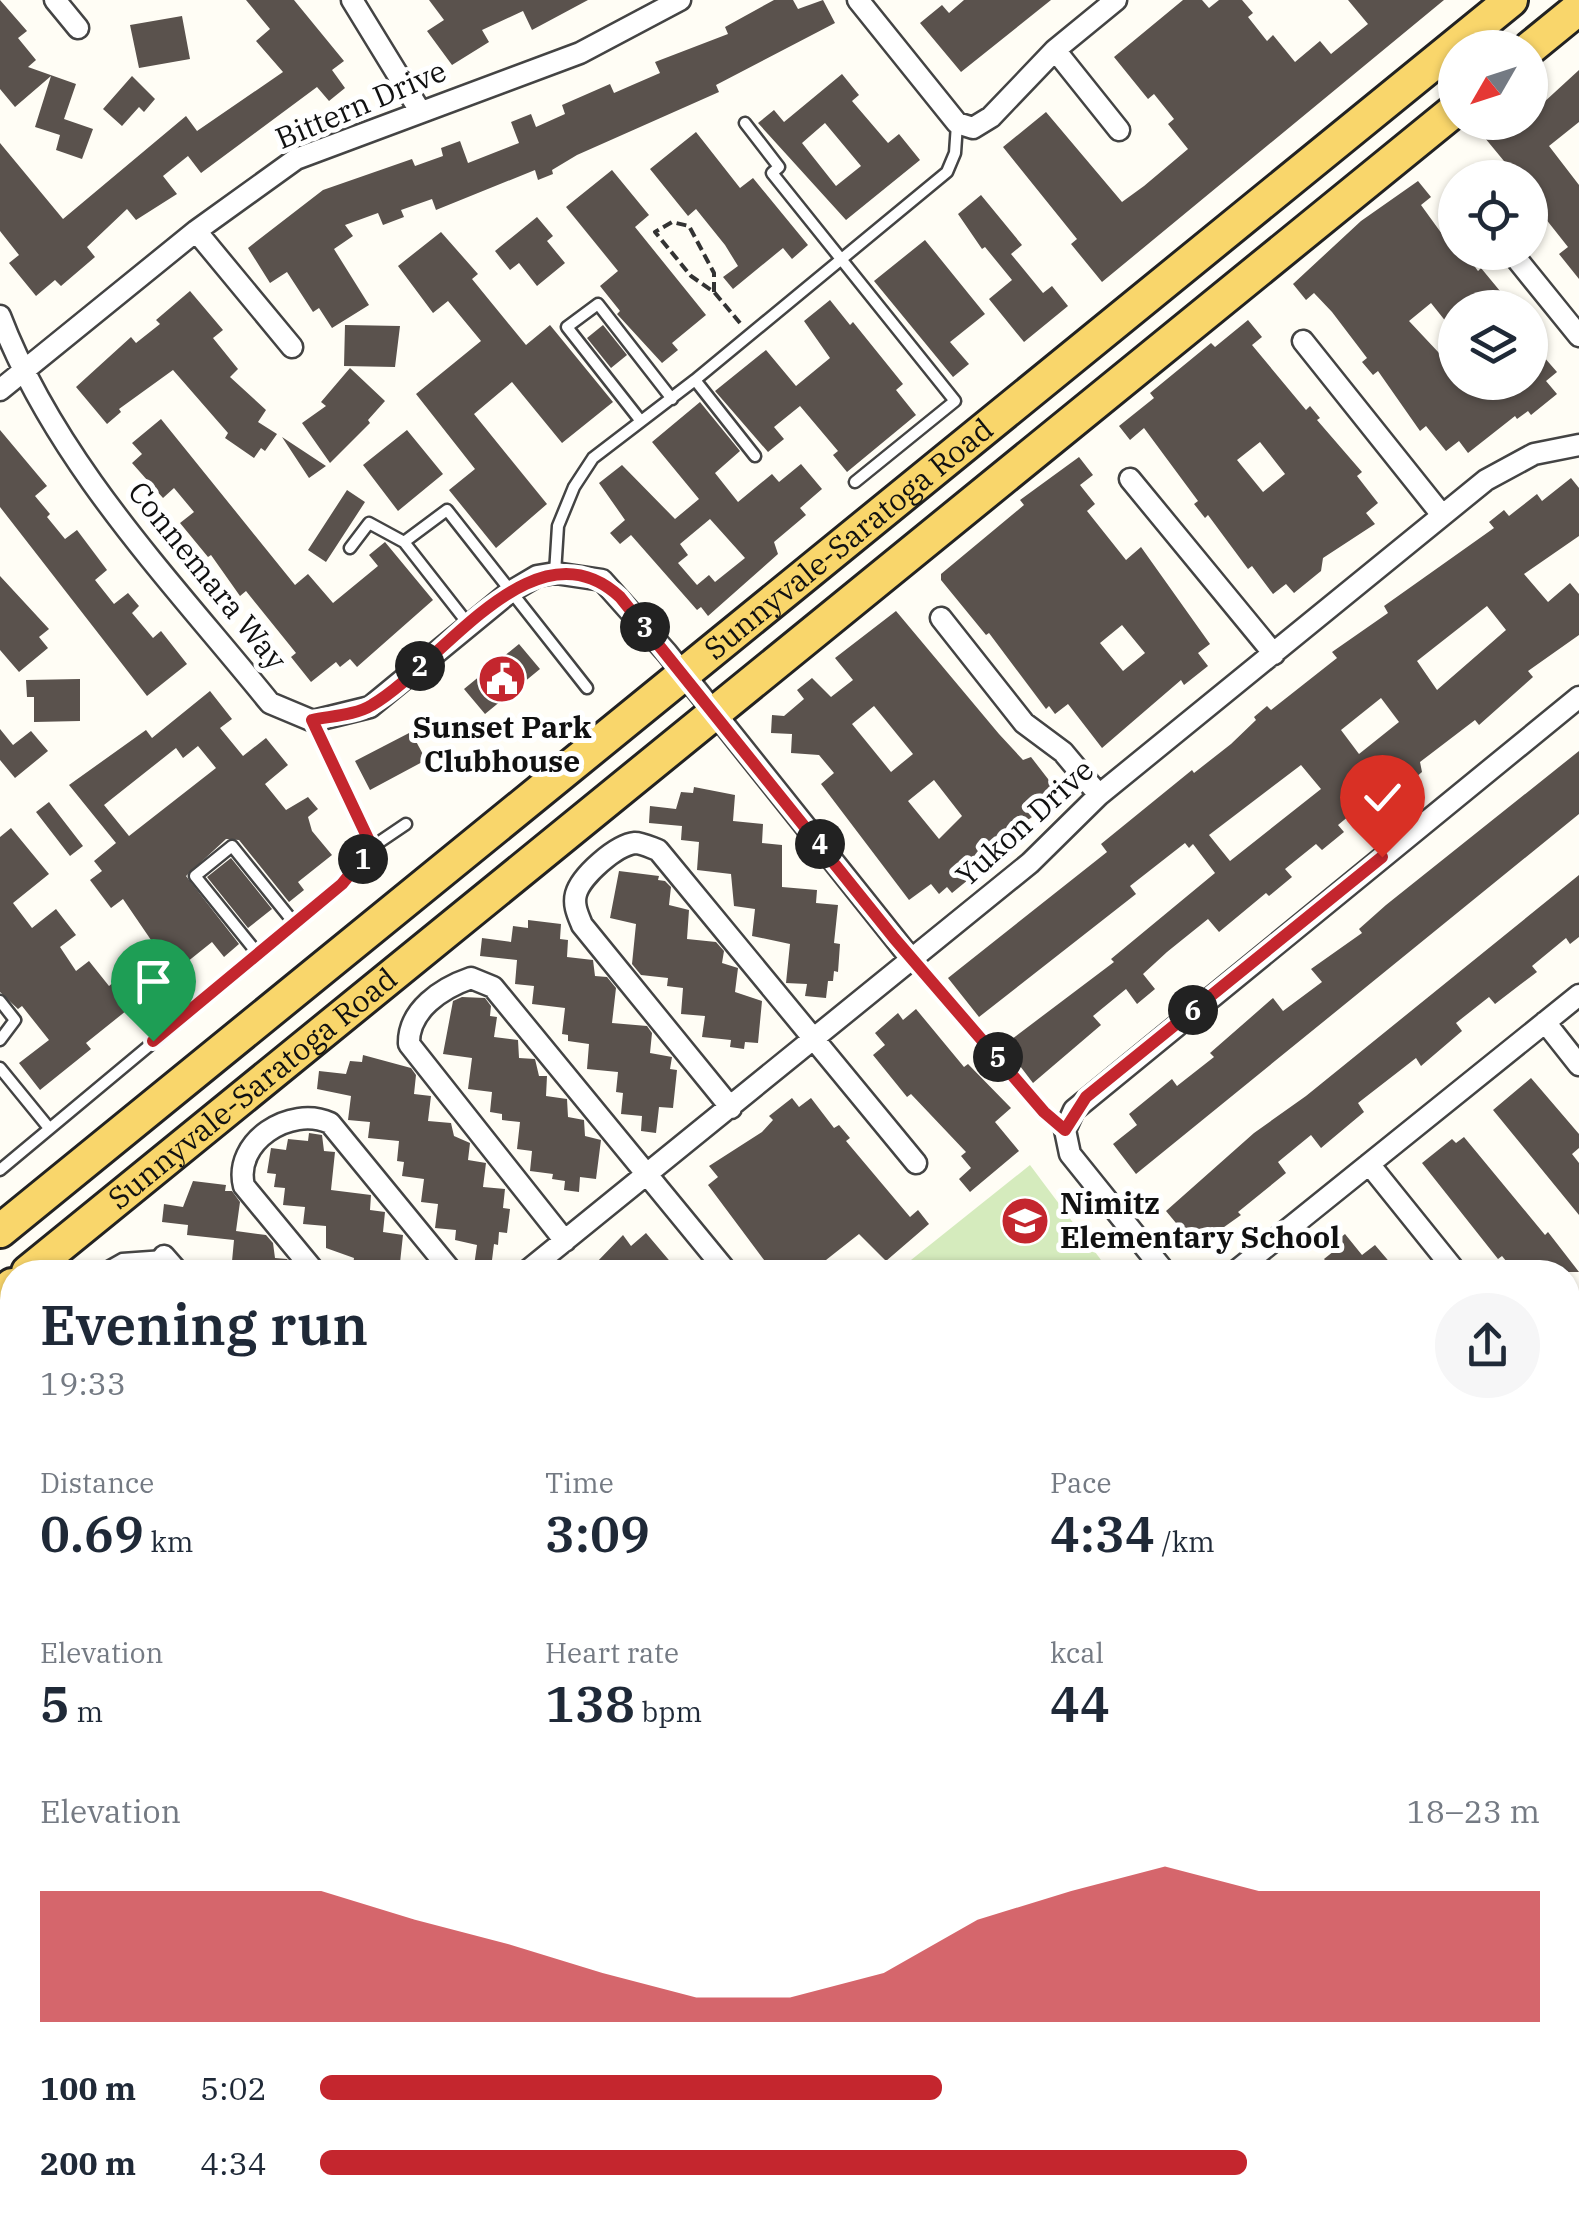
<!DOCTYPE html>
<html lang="en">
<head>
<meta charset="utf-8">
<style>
  :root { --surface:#fff; --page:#f6f6f7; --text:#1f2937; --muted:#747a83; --accent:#c4262e }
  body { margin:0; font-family:"IBM Plex Serif",serif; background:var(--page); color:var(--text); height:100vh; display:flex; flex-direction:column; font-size:38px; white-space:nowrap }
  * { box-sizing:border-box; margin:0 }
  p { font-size:32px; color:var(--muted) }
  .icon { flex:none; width:55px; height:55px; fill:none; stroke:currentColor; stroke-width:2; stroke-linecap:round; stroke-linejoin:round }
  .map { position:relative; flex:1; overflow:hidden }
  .details { position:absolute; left:0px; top:1260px; width:1580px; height:962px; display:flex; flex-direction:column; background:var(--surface); border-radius:40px 40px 0 0; box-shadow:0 2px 8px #0004 }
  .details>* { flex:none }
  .needle { width:65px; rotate:231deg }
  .tools { position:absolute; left:1438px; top:30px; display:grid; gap:20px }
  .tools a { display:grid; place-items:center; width:110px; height:110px; border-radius:50%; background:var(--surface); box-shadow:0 2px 8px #0004; font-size:50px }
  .pin { position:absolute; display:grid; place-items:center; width:85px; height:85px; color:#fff; margin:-102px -42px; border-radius:50% 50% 50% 0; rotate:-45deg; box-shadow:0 0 10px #0007 }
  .pin .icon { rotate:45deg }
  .km { position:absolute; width:50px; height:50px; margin:-25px; border-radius:50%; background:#222; color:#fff; font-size:28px; line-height:50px; text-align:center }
  .round { display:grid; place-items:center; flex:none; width:105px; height:105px; border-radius:52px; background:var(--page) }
  .summary { display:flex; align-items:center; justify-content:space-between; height:170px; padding:0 40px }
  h1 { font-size:55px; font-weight:600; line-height:75px }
  .stats { display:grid; grid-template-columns:repeat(3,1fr); gap:15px; height:170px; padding:10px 40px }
  .stats div { display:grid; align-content:center }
  .stats b { font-size:50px; font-weight:600 }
  .stats small { font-size:28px; font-weight:400 }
  .stats p { font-size:28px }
  .chart { height:280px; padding:20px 40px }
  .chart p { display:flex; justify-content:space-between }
  .chart svg { width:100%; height:180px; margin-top:10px; fill:var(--accent); opacity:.7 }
  ul { padding:0 40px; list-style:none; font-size:32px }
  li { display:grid; grid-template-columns:160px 120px 1fr; align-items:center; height:75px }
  li i { height:25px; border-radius:12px; background:var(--accent) }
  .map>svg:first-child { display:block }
  .green { fill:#d5ebbd }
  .building { fill:#5a524d; fill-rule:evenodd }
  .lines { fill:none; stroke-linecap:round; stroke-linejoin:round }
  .service-casing { stroke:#444; stroke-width:15 }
  .minor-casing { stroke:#444; stroke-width:25 }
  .primary-casing { stroke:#222; stroke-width:38 }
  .path { stroke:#333; stroke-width:4; stroke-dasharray:10 5; stroke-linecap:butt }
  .service { stroke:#fff; stroke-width:10 }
  .minor { stroke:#fff; stroke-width:20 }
  .primary { stroke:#f9d66b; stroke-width:32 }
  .route-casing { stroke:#fff; stroke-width:20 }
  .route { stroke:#c4262e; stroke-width:12 }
  .labels { text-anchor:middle; stroke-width:10; stroke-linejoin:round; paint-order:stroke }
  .street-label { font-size:30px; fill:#111; stroke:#fff }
  .poi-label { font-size:30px; font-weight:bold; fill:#111; stroke:#fff }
</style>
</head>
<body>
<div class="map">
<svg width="1579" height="2222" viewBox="0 0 1579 2222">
  <rect width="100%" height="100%" fill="#fffdf5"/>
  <path class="green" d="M1030,1165L1110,1272H896Z"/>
  <path class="building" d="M0,0L27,31L18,38L36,60L28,67L76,84L64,119L93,129L82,159L56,150L60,135L35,127L51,76L15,107L0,89Z
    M246,0H294L344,61L332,70L345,88L329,101L317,87L201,173L188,156L163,176L177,194L136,220L127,209L87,247L95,257L61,286L55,280L36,296L9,263L19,255L0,231V143L63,219L186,116L197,131L283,72L256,41L270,29Z
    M429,0H588L532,30L523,11L482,30L489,42L452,65L427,31L444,20Z
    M774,0H793L798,9L823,0L835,23L716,85L719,92L577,155L552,170L553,174L538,180L535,170L436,210L432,199L401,210L404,217L383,225L378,213L345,225L353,236L334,249L369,305L332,328L319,308L313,312L287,272L270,283L248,248L323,190L412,159L415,166L443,156L441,148L460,141L468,163L519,143L511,122L531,114L536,127L565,114L562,105L610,84L614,93L630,86L660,73L655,62L728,34L725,27Z
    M964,0H1051L961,72L920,23L942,5L949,13Z
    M1183,0H1202L1209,8L1219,0H1242L1253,13L1248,17L1267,41L1273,35L1295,62L1320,41L1331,54L1368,24L1348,0H1444L1102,282L1071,244L1077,239L1003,147L1046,112L1122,202L1144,186L1188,149L1168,124L1174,119L1154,94L1148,99L1114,57Z
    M182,16L190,59L139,68L130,25Z
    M1579,70V122L1549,146L1579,185V279L1559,254L1568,247L1530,199V178H1518L1480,132L1492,122H1530V115Z
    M842,74L859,95L852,101L888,143L899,134L920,160L846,220L758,123L774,110L784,122ZM825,123L861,166L836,186L802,143Z
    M132,76L155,99L144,112L139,107L122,126L103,109Z
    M696,132L740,188L753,178L808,245L792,259L783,248L733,289L723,277L738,266L725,245L696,209L688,216L650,169Z
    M612,170L649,215L635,227L706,315L672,343L678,350L662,363L617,314L620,311L600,286L618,271L566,207Z
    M1418,181L1431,197L1421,205L1455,252H1464L1478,271L1481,268L1514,308H1455V333L1431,303L1409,321L1455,370V382H1530V341L1557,372L1546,381L1557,394L1531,415L1528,411L1517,419L1515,416L1468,453L1459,441L1446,451L1426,426L1420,431L1378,371L1373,375L1362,362L1367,358L1332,312L1314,293L1306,300L1293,284L1361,221Z
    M981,195L1022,245L1011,254L1043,293L1052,286L1068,306L1024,342L989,299L1012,280L985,247L982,249L958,214Z
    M537,217L553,236L547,241L565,263L537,286L519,263L510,270L495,251Z
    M441,232L478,274L472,279L526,345L550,325L613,402L562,443L512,382L474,414L547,504L496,548L449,490L475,469L416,394L481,341L448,301L433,313L398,266Z
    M925,240L985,314L950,342L969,364L953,377L874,281Z
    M190,291L223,330L213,338L238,369L230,377L266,410L258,422L277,434L265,451L261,448L254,458L225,438L228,433L173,370L119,409L121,412L107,424L76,387L131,337L136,343L160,324L156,320Z
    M830,300L850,325L853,322L903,384L896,390L916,415L847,472L833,455L838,451L800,406L774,427L784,439L768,452L715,391L766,350L796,386L830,358L804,321Z
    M1248,320L1262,337L1252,345L1306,410L1310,406L1320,418L1317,420L1362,472L1357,476L1378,503L1366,513L1375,524L1323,558L1321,571L1294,593L1286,584L1273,594L1252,566L1248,569L1208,515L1205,518L1194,504L1198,501L1144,428L1130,440L1119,426L1154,398L1150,393L1211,343L1215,347ZM1260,442L1285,474L1263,492L1237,460Z
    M345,325L400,326L395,367L344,366Z
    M603,325L627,355L611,368L587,338Z
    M350,368L385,401L368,420L370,423L330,463L302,423L326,406L321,402Z
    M700,402L740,451L715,473L738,502L772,474L779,482L801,464L822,489L800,508L806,515L774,542L778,554L708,616L701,607L697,610L631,535L620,544L610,533L625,520L599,483L622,465L675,519L699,499L652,442ZM710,519L745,558L715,582L709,575L697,585L678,563L688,555L680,544Z
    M161,419L295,585L308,574L333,603L378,566L369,555L385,542L433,600L357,667L350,659L340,667L336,662L311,682L291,657L296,653L246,591L240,596L211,555L208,557L180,523L194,512L174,488L163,498L132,463L142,454L132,443Z
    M0,430L47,486L35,496L50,514L47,517L65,539L77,530L107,570L95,580L114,604L128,593L139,606L132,613L153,638L161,631L187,664L147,696L0,507Z
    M407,430L443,474L398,511L363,465Z
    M282,437L326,466L309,478Z
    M1079,457L1093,475L1080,485L1095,504L1087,511L1126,560L1141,547L1210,644L1198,653L1208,666L1184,685L1181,680L1102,748L1068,704L1055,714L1049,706L1046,709L989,633L986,635L941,580V574L1024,505L1020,500ZM1122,625L1145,653L1123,671L1100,643Z
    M1571,478L1579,488V536L1524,574L1548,602L1570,583L1579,594V635L1528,671L1533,677L1479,725L1475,720L1420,762L1422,772L1403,788L1400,784L1373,807L1367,801L1338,825L1344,832L1322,850L1316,844L1285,869L1292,877L1269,896L1266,893L1219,932L1208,919L1167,952L1143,974L1155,989L1137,1004L1126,989L1093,1016L1101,1025L1033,1083L1004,1045L1114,962L1111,959L1215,873L1193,844L1189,848L1185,843L1130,886L1136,894L979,1017L948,978L1107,852L1101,844L1192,770L1194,773L1231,744L1256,720L1254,717L1267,706L1271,710L1337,658L1332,652L1388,613L1384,606L1494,528L1489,522L1504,510L1509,516L1537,494L1542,501ZM1487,606L1506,630L1437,690L1417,661ZM1381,698L1399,722L1359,754L1341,730ZM1301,765L1321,789L1230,861L1209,835Z
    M347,490L365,502L326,562L308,550Z
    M0,576L49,629L39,637L48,648L19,672L0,650Z
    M896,611L999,734L1023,760L1031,757L1055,788L1026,810L1032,817L968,864L974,875L952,893L947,887L939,894L931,884L909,900L821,784L834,773L819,755L791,753L792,734L771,733L772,715L784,716L804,699L797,690L812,678L831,697L853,680L835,658ZM874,706L913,754L891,772L852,724ZM934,780L962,816L939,839L908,801Z
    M519,644L540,669L485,714L464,689Z
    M80,679V721L34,722V697H27L26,680Z
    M210,691L232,719L220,728L243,756L266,738L288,765L265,784L286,810L308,797L318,809L308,817L312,831L332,855L298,882L304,890L289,902L239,840L226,839L186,876L239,944L224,957L212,942L86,1043L91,1049L40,1090L19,1063L49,1040L22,1006L18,1009L0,992V837L11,828L49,874L13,903L32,928L56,909L76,935L60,947L76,971L89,961L109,986L115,981L124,993L164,959L123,899L111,908L90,880L102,871L94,861L116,843L69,785L146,730L152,738ZM198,746L216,768L129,836L104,805L176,748L183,758Z
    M0,729L13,745L31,731L48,751L15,778L0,760Z
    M411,732L426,760L370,790L355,761Z
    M1579,751V814L1136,1174L1113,1144L1137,1125L1129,1114L1172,1079L1177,1086L1214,1057L1210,1053L1273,998L1283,1011L1322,982L1311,969L1362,933L1359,929L1386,905Z
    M694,787L735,795L733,821L763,824L762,843L782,845V887L817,890L816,903L838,905L834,943L840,944L838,972L834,971L833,981H828L826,998L805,996L807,984L786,983L790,944L752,936L755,909L734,906L731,874L697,870L699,842L681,840L682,826L649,823L650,806L676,809L681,792L693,793Z
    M49,802L83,846L70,856L36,812Z
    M231,858L272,909L248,928L207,877Z
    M619,871L659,876L658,880L665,881L671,887L669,905L689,910L687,939L716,942L724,951L722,963L738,968L735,992L762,1001L758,1043L745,1042L744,1049L730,1047L731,1040L702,1037L705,1016L681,1014L683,988L667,986L668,978L641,975L632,964L636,924L610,918Z
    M1579,875V937L1570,944L1566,938L1532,966L1537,972L1521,984L1495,1004L1489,997L1456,1023L1462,1031L1421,1066L1416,1058L1358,1103L1364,1112L1321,1148L1311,1135L1278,1162L1286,1173L1238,1212L1241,1215L1196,1247L1166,1211L1254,1133L1306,1096Z
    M528,920L561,924L560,939L568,940L567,957L593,960L595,976L607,977L616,988L612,1023L647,1026L652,1033L650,1053L672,1057L670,1069L677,1070L673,1108L659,1107L656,1133L641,1131L642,1116L621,1114L623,1093L616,1092L618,1072L587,1069L589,1044L568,1041V1035L562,1034L565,1008L532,1004L534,986L515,984L517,960L480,956L482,938L511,942L513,926L528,928Z
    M462,997L485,998L491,1006L490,1016L497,1017L494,1037L518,1040L519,1058L535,1059L539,1076H547L546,1096L567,1099L568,1117L584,1120L585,1136L601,1140L596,1179L580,1177L579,1192L564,1190L565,1181L552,1179L553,1174L530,1171L532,1151L517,1149L520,1122L502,1120V1114L490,1112L492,1092L468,1089L472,1058L443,1054L453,1001Z
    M916,1009L964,1067L968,1064L1011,1108L995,1122L1019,1151L970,1192L959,1179L971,1168L961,1156L966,1152L911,1094L907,1097L873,1055L885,1045L875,1033L898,1013L903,1020Z
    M363,1055L411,1068L416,1075L414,1094L431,1096L428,1121L451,1123L454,1136L470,1143L468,1160L486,1163L483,1187L505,1189L503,1208L510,1209L507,1233L499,1232L498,1245L494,1244L491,1268L474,1266L477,1245L455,1240L456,1230L435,1228L438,1204L421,1202L424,1179L402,1176L404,1162L397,1161L399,1141L368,1138L370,1122L348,1120L351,1096L317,1089L319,1071L346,1074L350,1061L362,1062Z
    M1531,1078L1579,1134V1148L1572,1154L1579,1163V1215L1493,1110Z
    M792,1098L799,1107L811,1098L834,1128L839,1125L850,1138L846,1141L910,1217L918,1210L929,1224L886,1261L859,1234L826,1260L836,1272H773L708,1185L718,1177L709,1166L762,1132L773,1120L769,1116Z
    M309,1133L322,1135L324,1151L335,1152L331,1190L371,1195L370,1210L385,1212L383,1232L403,1235L399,1272H352L354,1258L326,1248V1226L303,1224L305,1207L283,1205L285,1188L274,1187L276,1174L267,1173L271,1148L286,1150L288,1139L308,1141Z
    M1464,1137L1545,1235L1548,1232L1579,1272H1515L1502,1256L1498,1259L1422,1163L1452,1139L1456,1143Z
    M193,1181L226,1185L225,1191H232L240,1202L236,1231L266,1235L273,1243L275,1258L287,1259L298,1272H231L234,1240L187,1235L188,1225L162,1222L164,1204L183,1207Z
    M646,1233L679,1272H602L595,1264L623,1235L631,1246Z
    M1345,1234L1362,1255L1375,1245L1398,1272H1335L1324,1259L1334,1251L1330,1246Z"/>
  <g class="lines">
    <g class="service-casing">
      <path id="service" d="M745,123L779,167L772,173L955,401L855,482
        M695,380L755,456
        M640,420L567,327L598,304L672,399
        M350,548L369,523L404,542
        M555,573L558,526L574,487L593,458L695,380L947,172L955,153L957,124
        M469,625L404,542L447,510L587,688
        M313,722L372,847
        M258,954L195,876L232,846L295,924
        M0,1001L15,1020L0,1040
        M0,1068L49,1128
        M0,1170L342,885L372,847L406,824
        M99,1272L122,1259L164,1256
        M0,1355L12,1345"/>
    </g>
    <g class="minor-casing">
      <path id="minor" d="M55,0L78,28
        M352,0L420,111
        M858,0L957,123L973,128L991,117L1055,50L1116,0
        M1055,50L1119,130
        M196,231L292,347
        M1511,252L1579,336
        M0,316C56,463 172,582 270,703L313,721L370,707L510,592L537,576L555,573L602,580L667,653L912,960
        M1303,341L1442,515
        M0,390L196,231L296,159L580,53L680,0
        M1130,479L1274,654
        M941,618L1024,723L1063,752L1099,795
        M1545,1022L1579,1065
        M731,1108L582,925C578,915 573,905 576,894C581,876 616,845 635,843C642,843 652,848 658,850L916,1163
        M1369,1164L1456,1272
        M565,1241L409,1044C408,1010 442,988 471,978L493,987L727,1272
        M164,1256L178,1272
        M315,1272L244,1186C233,1142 290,1105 330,1123L452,1272
        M526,1272L1030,863L1099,795L1486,480L1534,454L1579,445
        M1165,1272L1070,1154L1065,1130L1074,1110L1579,697
        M1235,1272L1579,995
        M1568,1602L1579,1593
        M1568,1766L1579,1780
        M0,1915L12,1901
        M1568,1947L1579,1943
        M1199,2210L1208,2222
        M72,2222L87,2210
        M461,2222L476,2210
        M880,2222L895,2210"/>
    </g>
    <g class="primary-casing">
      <g id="primary">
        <path d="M1530,48L1579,8"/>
        <path id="s1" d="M0,1231L1511,0"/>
        <path id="s2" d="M28,1272L1455,110"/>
        <path d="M0,1295L12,1285"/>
      </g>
    </g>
    <path class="path" d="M714,292V273L689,226L672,222L655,232L691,276L714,292L740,323
      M928,972L1050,1117
      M0,1769L12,1757
      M0,1830L12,1848"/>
    <use href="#service" class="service"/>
    <use href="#minor" class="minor"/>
    <use href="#primary" class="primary"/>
  </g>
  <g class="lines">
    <g class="route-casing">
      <path id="route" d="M153,1041L342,884L372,847L312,720C331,716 356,715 372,705C442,664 534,518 620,597L894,938L1044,1112L1065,1130L1086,1097L1382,857"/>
    </g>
    <use href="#route" class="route"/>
  </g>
  <defs>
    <g id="civic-disc" transform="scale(2.5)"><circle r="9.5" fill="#c4262e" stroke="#fff"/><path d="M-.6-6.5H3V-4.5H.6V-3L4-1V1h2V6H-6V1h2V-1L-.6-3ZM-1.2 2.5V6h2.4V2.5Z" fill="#fff"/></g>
    <g id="school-disc" transform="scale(2.5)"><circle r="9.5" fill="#c4262e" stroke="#fff"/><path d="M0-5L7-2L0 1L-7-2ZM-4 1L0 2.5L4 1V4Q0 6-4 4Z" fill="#fff"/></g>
  </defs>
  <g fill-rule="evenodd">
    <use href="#civic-disc" x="502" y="679"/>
    <use href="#school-disc" x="1025" y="1221"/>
  </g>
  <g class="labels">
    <g class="street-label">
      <text transform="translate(361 105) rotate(-23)" y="10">Bittern Drive</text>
      <text dy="10" stroke="none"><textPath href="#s1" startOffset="1095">Sunnyvale-Saratoga Road</textPath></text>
      <text transform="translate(207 576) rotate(51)" y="10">Connemara Way</text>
      <text transform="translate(1025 823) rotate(-42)" y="10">Yukon Drive</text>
      <text dy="10" stroke="none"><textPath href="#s2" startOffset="290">Sunnyvale-Saratoga Road</textPath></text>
    </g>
    <g class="poi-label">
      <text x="502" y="738">Sunset Park<tspan x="502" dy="34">Clubhouse</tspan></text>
      <text x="1060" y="1214" text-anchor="start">Nimitz<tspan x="1060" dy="34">Elementary School</tspan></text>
    </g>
  </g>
</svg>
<div class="tools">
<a><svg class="needle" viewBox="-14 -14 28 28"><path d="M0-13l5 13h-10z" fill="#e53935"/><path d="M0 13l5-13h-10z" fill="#747a83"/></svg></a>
<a><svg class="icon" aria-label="locate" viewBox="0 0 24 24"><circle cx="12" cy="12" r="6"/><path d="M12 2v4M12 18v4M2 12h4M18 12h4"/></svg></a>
<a><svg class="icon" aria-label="layers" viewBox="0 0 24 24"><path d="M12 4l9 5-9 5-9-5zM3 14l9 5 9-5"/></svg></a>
</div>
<div class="pin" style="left:153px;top:1041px;background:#1e9e55"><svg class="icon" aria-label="arrive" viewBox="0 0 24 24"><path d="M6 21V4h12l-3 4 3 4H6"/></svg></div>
<div class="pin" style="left:1382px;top:857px;background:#d93025"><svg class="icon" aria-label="check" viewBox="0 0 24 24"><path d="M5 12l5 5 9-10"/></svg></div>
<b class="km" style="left:363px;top:859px">1</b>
<b class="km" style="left:420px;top:666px">2</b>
<b class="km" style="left:645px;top:627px">3</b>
<b class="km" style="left:820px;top:844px">4</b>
<b class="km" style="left:998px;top:1057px">5</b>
<b class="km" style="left:1193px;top:1010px">6</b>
<section class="details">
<div class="summary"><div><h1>Evening run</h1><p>19:33</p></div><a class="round"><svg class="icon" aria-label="share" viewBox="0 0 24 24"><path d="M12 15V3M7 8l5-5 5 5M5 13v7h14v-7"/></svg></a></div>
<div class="stats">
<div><p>Distance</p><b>0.69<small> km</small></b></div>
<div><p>Time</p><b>3:09</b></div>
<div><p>Pace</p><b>4:34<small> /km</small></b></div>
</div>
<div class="stats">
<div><p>Elevation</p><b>5<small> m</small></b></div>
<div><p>Heart rate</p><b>138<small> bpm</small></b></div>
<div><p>kcal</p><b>44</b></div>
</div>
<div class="chart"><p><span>Elevation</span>18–23 m</p>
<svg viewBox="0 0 160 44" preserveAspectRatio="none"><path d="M0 44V12L10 12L20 12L30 12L40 19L50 25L60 32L70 38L80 38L90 32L100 19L110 12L120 6L130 12L140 12L150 12L160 12V44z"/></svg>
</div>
<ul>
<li><b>100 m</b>5:02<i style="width:51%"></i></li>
<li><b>200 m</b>4:34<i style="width:76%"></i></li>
</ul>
</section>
</div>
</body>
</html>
